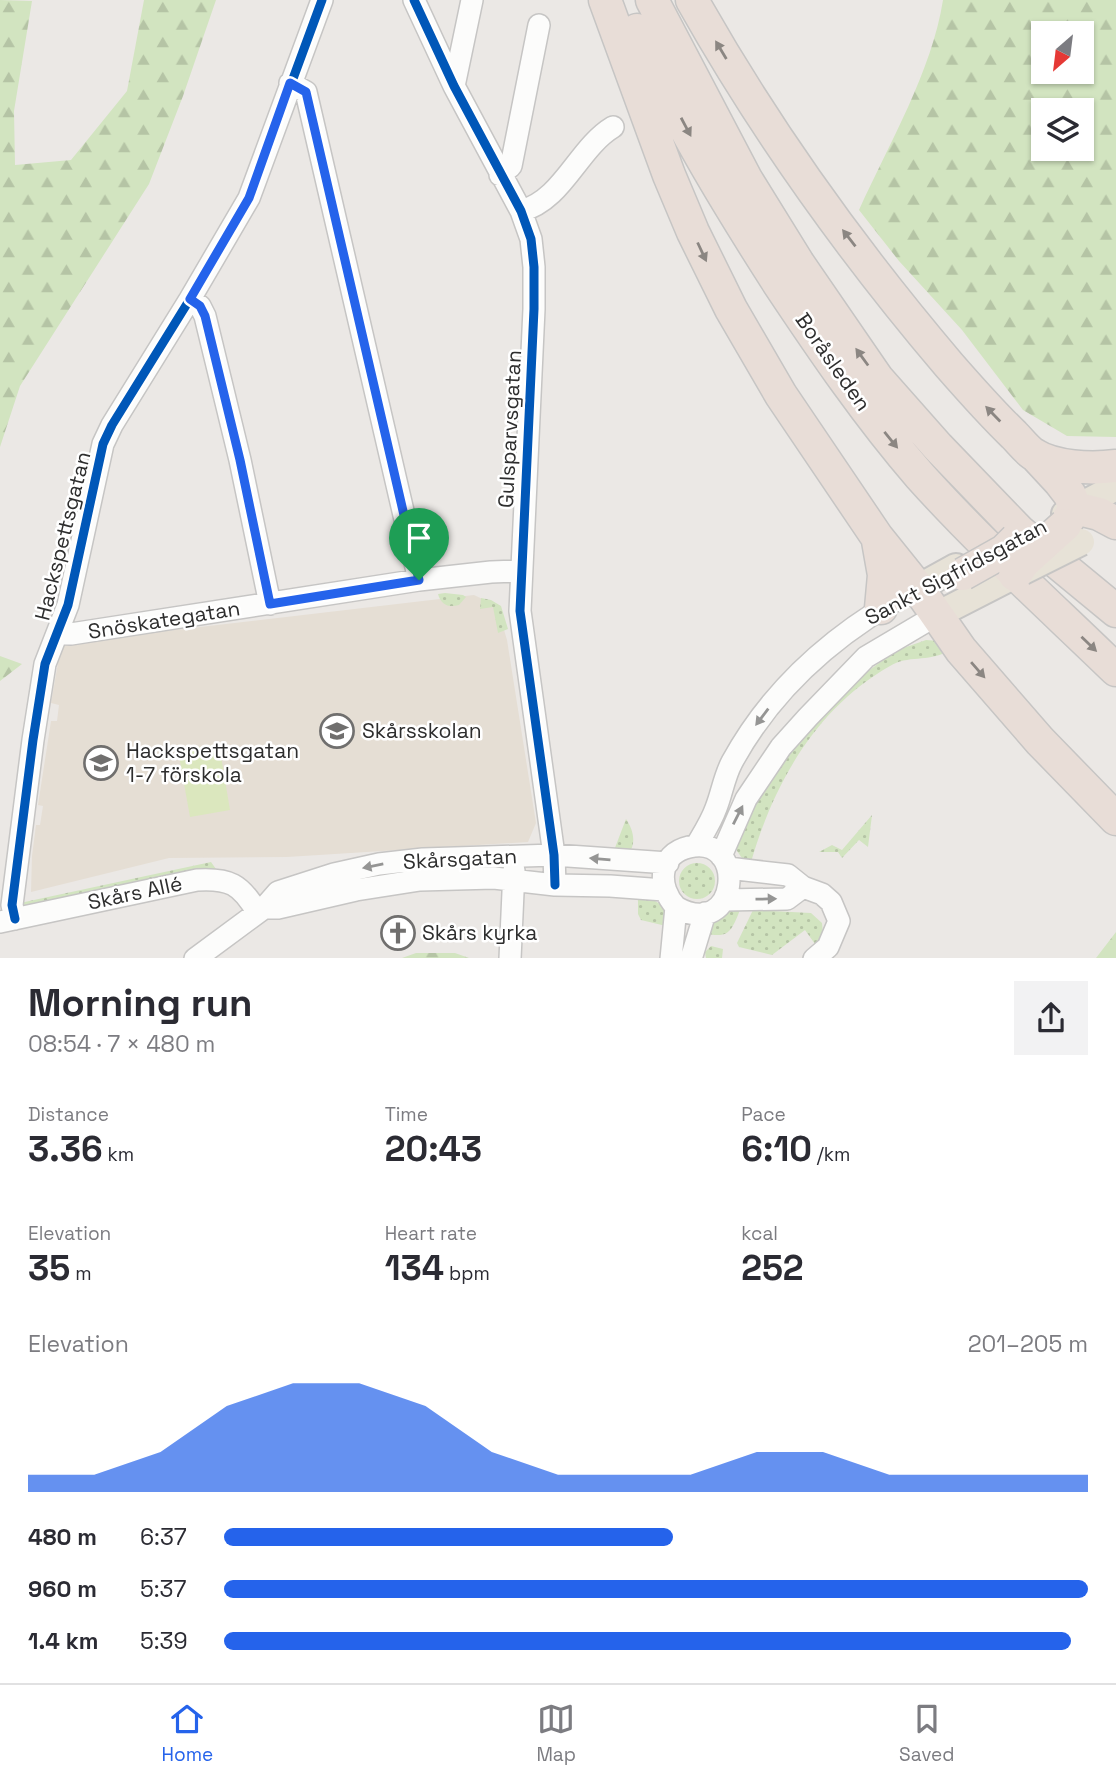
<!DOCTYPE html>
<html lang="en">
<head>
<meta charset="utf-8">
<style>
  :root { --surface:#fff; --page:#f2f2f3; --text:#2b2b33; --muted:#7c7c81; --line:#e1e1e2; --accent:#2563eb }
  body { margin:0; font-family:"Space Grotesk",sans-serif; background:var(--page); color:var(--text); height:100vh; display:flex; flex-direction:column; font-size:26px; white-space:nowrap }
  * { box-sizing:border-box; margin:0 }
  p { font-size:23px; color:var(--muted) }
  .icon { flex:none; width:38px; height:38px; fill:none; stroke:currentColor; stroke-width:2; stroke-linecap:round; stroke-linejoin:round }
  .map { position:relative; height:958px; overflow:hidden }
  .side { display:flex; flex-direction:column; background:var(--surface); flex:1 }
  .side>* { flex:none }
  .needle { width:46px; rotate:208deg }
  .tools { position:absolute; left:1031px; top:21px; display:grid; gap:14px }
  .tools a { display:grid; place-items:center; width:63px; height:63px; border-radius:0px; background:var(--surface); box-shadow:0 2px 5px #0004; font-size:35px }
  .pin { position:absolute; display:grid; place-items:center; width:60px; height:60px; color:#fff; margin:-72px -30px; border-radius:50% 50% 50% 0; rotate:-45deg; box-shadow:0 0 7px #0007 }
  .pin .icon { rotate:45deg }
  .round { display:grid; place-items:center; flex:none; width:74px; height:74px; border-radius:0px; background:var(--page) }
  .head { display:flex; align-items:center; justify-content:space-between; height:119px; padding:0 28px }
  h1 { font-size:38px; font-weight:600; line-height:52px }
  .figures { display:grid; grid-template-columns:repeat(3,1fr); gap:10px; height:119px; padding:7px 28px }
  .figures div { display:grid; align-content:center }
  .figures b { font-size:35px; font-weight:600 }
  .figures small { font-size:19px; font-weight:400 }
  .figures p { font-size:19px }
  .chart { height:196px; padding:14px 28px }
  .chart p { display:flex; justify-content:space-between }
  .chart svg { width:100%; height:126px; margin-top:7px; fill:var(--accent); opacity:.7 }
  ul { padding:0 28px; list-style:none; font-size:23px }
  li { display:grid; grid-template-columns:112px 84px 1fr; align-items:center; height:52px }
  li i { height:18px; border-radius:9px; background:var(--accent) }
  .tabs { display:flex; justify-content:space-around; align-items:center; height:98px; border-top:2px solid var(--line); background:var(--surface); font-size:19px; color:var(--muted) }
  .tabs a { display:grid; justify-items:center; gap:4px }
  .tabs .selected { color:var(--accent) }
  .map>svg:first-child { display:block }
  .education { fill:#e5ded4 }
  .grass { fill:url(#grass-dots) }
  .forest { fill:url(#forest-firs); fill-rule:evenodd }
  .pitch { fill:#dbe7be }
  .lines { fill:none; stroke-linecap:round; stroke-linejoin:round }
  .minor-casing { stroke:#c6c5c4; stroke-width:24 }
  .major-casing { stroke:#c6c5c4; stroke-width:30 }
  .highway-casing { stroke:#c6c5c4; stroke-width:35 }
  .minor { stroke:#fcfcfb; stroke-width:21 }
  .major { stroke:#e7e2d7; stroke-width:26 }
  .highway { stroke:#e8ddd7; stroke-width:32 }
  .major-bridge-casing { stroke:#c6c5c4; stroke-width:30; stroke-linecap:butt }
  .highway-bridge-casing { stroke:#c6c5c4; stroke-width:35; stroke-linecap:butt }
  .major-bridge { stroke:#e7e2d7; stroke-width:26 }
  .highway-bridge { stroke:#e8ddd7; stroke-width:32 }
  .cycleway-casing { stroke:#fff; stroke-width:13 }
  .cycleway { stroke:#0057b8; stroke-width:9 }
  .oneway { fill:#8b8682 }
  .oneway2 { fill:#959594 }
  .route-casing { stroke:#fff; stroke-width:14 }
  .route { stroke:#2563eb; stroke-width:9 }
  .labels { text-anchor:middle; stroke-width:5; stroke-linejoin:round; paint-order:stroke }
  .street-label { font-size:21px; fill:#2e2e2e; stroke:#fff }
  .poi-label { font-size:21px; fill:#2e2e2e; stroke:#fff; text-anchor:start }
</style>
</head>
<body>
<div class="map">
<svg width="1116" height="959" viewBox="0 0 1116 959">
  <defs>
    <pattern id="grass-dots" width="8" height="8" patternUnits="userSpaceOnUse" patternTransform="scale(1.75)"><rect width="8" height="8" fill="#d2e4c0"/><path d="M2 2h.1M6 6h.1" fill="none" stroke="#b5c4a5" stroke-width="1.8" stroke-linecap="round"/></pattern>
    <pattern id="forest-firs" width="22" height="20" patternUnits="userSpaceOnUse" patternTransform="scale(1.75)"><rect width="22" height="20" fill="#d2e4c0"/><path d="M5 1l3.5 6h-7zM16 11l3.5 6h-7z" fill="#b5c4a5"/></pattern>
  </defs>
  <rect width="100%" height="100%" fill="#ebe8e5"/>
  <path class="education" d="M474,595L497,606L507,640L536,823L528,842L287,857L169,858L31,892L32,856L36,825H40L43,806L38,805L51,721H57L59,705L51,703L61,646L140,634Z"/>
  <path class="grass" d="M445,593L463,595L466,597L459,605C449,608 441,605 438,594Z
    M481,598L491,600L501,606L508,629L498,633L493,607L480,609Z
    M926,640L939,641L946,652C929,662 907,655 890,666C816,708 774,783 751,862L744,861L737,851L736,837L772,770L851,684L895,651Z
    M872,815L868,847L859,840L842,858L838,852H819L832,845L842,850Z
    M626,819C632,828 636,839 631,850L613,853Z
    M211,862L216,869L24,910L20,903Z
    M679 881a18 18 0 1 1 36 0a18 18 0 1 1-36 0Z
    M638,898C657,898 668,905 666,926L641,920L638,914Z
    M736,908L740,910C730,935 728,938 702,933C709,921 724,914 736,908Z
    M753,910L811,913L822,923L823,934L815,944L805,930L772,955L739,947L737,943Z
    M711,946L723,949L722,958H706L705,952Z"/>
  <path class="forest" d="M0,0L32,1L14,111L15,165L71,160L127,91L144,0H216L183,96L149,184L20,386L0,447Z
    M943,0H1116V437L1067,436L1023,410L962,330L899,261L859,210C889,144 932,71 943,0ZM1082,33V72H1043V33ZM1082,110V149H1043V110Z
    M0,656L22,664L0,681Z
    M1116,932V958H1096Z
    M416,953H455L469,958H402Z"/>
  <path class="pitch" d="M219,744L230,810L190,817L178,750Z"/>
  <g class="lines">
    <g class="minor-casing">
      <path id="minor" d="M414,0L454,86L521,211L531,239L534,267V309L520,611L554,855L555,885
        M290,83L306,92L419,580
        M454,86L472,0
        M500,175L511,166L539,25
        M521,211C563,200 578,148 613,127
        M190,299L200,306L205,316L240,460L270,604
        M58,633L71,634L419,580L491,572L520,571
        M696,846C703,834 711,822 716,808C722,793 724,777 732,762C774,685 842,628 918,588
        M721,856L746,799L781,747L808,717L866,657L937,615
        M728,868L788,875L803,887L822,894L831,902L839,921L828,947L814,959
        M725,900L787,899L803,887
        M264,908H278L356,890L420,880L494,878L555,885L610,886L664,890
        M15,919L12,905L33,740L45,664L68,605L103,444L112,425L190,299L249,198L322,0
        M0,922L197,880C229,878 241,884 257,912
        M195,959L264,908L278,892L334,874L379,864L423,859L554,855L668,863
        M510,959L514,870
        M671,959L676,907C657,887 658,854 689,847C749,833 739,943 676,907
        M691,959L705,913"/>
    </g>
    <g class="major-casing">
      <path id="major" d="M1065,514L1116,487
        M918,588L956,567
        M937,615L1015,575"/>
    </g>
    <g class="highway-casing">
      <path id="highway" d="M605,0L669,175L693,232L731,309L781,395L877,537L918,588L961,650L1040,741L1116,819
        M652,0L746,179L798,263L877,378L938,447L1019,531L1116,611
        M692,0C765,130 853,252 949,365C970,389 991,413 1014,435C1020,441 1026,449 1033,454C1055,468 1091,469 1116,466
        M637,30C675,118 727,203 779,284C823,350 868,416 920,476C981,544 1050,606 1116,670
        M1035,455L1060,482L1070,495L1075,508L1065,525
        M1075,508L1099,514L1116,523
        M878,541L884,575L881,608"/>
    </g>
    <use href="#minor" class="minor"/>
    <use href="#major" class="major"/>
    <use href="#highway" class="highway"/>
    <g class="major-bridge-casing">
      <path id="major-bridge" d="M1023,571L1081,542"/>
    </g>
    <g class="highway-bridge-casing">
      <path id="highway-bridge" d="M963,574L1004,551L1016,539
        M1015,575L1023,563L1065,525"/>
    </g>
    <use href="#major-bridge" class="major-bridge"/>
    <use href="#highway-bridge" class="highway-bridge"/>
    <g class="cycleway-casing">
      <path id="cycleway" d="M414,0L454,86L521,211L531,239L534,267V309L520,611L554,855L555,885
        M15,919L12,905L33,740L45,664L68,605L103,444L112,425L190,299L249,198L322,0"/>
    </g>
    <use href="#cycleway" class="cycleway"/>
  </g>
  <defs><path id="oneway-solid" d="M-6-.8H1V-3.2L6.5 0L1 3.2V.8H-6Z" transform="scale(1.75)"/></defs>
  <g class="oneway">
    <use href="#oneway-solid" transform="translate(721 50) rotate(-121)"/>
    <use href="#oneway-solid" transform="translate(686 127) rotate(62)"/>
    <use href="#oneway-solid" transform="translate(849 238) rotate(-128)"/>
    <use href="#oneway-solid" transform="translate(702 252) rotate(65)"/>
    <use href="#oneway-solid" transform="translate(862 357) rotate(-126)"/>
    <use href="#oneway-solid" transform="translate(993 414) rotate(-134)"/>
    <use href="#oneway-solid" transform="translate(891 440) rotate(51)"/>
    <use href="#oneway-solid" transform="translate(1089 644) rotate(44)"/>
    <use href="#oneway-solid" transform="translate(978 670) rotate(49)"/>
  </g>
  <g class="oneway2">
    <use href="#oneway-solid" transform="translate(762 717) rotate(127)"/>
    <use href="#oneway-solid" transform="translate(738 815) rotate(-63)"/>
    <use href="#oneway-solid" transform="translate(600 859) rotate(-175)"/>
    <use href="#oneway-solid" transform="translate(373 866) rotate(169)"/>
    <use href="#oneway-solid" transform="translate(766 899) rotate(-1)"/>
  </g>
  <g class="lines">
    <g class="route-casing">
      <path id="route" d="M290,83L306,92L419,580L270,604L240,460L205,316L200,306L190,299L249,198Z"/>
    </g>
    <use href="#route" class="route"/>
  </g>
  <defs>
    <g id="school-ring" transform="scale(1.75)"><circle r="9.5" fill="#fff" stroke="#706f6e" stroke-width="1.5"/><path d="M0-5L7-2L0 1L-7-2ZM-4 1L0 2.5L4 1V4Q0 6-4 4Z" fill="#706f6e"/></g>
    <g id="church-ring" transform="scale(1.75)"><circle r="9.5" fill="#fff" stroke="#706f6e" stroke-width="1.5"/><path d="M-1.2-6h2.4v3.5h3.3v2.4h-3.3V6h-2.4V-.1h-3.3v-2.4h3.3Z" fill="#706f6e"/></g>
  </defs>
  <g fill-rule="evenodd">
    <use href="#school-ring" x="337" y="731"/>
    <use href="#school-ring" x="101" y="763"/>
    <use href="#church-ring" x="398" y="933"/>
  </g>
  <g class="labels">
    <g class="street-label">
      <text transform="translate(833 362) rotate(55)" y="7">Boråsleden</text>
      <text transform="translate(510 429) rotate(-87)" y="7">Gulsparvsgatan</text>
      <text transform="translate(63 536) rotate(-76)" y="7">Hackspettsgatan</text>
      <text transform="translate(956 572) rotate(-28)" y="7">Sankt Sigfridsgatan</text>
      <text transform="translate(164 620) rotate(-9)" y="7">Snöskategatan</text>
      <text transform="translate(460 859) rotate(-3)" y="7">Skårsgatan</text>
      <text transform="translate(135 893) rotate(-12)" y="7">Skårs Allé</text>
    </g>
    <g class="poi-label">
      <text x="362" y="738">Skårsskolan</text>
      <text x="126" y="758">Hackspettsgatan<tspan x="126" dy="24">1-7 förskola</tspan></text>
      <text x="422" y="940">Skårs kyrka</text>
    </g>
  </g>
</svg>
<div class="tools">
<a><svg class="needle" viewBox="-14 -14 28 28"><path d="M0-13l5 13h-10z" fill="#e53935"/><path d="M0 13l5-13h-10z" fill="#7c7c81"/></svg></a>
<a><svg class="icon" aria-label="layers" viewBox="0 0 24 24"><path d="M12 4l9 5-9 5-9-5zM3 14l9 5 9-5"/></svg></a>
</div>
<div class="pin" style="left:419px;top:580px;background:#1e9e55"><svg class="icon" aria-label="arrive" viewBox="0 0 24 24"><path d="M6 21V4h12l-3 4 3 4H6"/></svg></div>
</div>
<section class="side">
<div class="head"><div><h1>Morning run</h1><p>08:54 · 7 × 480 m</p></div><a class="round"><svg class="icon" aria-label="share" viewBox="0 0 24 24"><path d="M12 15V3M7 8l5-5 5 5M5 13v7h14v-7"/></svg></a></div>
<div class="figures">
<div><p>Distance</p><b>3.36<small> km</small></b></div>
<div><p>Time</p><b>20:43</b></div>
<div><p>Pace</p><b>6:10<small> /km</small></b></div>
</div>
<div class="figures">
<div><p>Elevation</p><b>35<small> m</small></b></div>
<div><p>Heart rate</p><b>134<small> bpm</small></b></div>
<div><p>kcal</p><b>252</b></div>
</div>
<div class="chart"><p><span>Elevation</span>201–205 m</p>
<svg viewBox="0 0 160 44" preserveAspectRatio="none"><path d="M0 44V38L10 38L20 30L30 14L40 6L50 6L60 14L70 30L80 38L90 38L100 38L110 30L120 30L130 38L140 38L150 38L160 38V44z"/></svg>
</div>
<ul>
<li><b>480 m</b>6:37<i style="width:52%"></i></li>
<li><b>960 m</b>5:37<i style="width:100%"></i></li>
<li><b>1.4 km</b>5:39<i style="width:98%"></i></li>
</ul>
</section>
<nav class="tabs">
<a class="selected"><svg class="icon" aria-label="home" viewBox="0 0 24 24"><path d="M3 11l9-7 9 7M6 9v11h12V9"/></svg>Home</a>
<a><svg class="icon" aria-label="map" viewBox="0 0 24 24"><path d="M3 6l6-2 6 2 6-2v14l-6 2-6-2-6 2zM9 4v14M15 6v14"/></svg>Map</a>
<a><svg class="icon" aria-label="saved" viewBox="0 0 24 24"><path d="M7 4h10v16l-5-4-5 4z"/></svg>Saved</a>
</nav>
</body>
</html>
